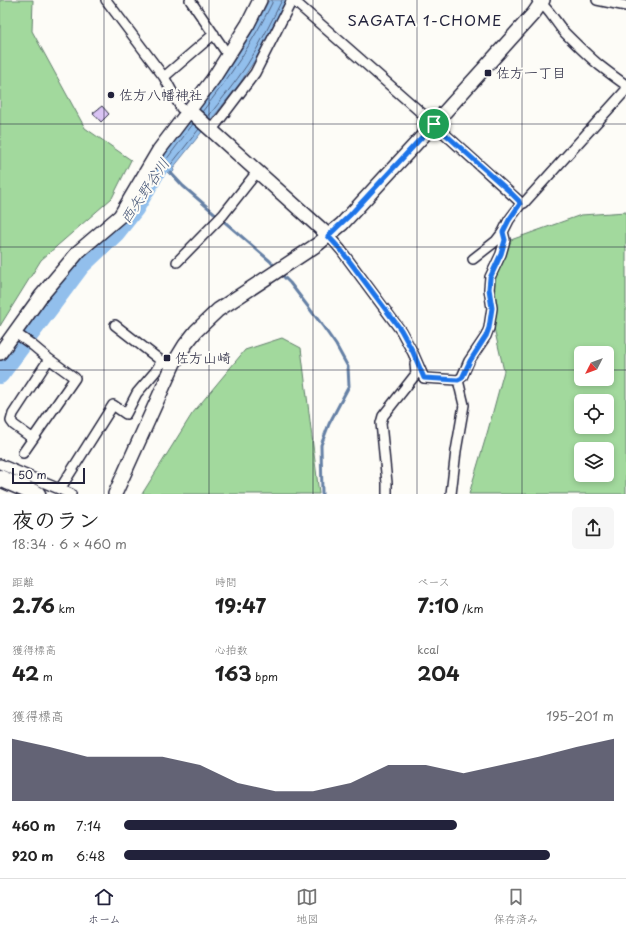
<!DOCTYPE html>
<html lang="ja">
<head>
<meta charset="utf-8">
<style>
  :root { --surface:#fff; --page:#f6f6f6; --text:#222; --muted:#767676; --line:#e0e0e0; --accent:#22223b }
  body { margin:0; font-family:"Playpen Sans","Klee One",sans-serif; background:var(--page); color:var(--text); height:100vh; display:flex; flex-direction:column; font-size:15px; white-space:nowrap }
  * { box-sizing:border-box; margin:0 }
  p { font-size:13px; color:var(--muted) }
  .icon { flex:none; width:22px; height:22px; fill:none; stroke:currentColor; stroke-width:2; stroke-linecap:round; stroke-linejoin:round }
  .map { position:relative; height:494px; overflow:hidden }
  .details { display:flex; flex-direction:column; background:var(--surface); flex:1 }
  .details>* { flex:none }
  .needle { width:26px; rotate:228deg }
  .tools { position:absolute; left:574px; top:346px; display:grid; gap:8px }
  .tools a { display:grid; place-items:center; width:40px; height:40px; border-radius:6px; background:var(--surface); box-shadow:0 2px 6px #0003; font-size:20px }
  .scale { position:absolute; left:12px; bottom:10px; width:73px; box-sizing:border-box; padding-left:4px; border:2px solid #22223b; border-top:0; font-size:11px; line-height:14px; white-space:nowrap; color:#22223b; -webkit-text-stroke:3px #fdfcf7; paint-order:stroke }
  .pin { position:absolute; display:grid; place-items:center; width:34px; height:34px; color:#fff; margin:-17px; border:2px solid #fff; border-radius:50%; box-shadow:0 1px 4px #0007 }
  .round { display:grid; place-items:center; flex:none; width:42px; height:42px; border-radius:6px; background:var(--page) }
  .head { display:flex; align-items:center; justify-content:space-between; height:68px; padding:0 12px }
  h1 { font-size:22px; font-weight:700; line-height:30px }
  .stats { display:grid; grid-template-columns:repeat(3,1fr); gap:6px; height:68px; padding:4px 12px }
  .stats div { display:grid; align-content:center }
  .stats b { font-size:20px; font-weight:700 }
  .stats small { font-size:11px; font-weight:400 }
  .stats p { font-size:11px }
  .chart { height:112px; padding:8px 12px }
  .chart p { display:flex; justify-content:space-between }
  .chart svg { width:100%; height:72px; margin-top:4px; fill:var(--accent); opacity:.7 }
  ul { padding:0 12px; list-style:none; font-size:13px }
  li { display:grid; grid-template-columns:64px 48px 1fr; align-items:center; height:30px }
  li i { height:10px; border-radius:5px; background:var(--accent) }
  .menu { display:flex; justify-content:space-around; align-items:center; height:56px; border-top:1px solid var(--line); background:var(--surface); font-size:11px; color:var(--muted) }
  .menu a { display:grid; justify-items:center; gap:2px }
  .menu .selected { color:var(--accent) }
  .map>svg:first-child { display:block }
  .green { fill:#a2d99d; stroke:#627e6c; fill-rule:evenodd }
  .water { fill:#92bfec; stroke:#6580a5 }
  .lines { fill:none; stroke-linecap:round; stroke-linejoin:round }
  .shore { stroke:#4f6182; stroke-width:1 }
  .stream { stroke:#6580a5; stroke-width:3 }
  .river { stroke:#92bfec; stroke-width:18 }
  .building { fill:#d9c3f3; stroke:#22223b }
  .street-casing { stroke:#22223b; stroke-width:12 }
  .secondary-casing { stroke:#22223b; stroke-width:16 }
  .highway-casing { stroke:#22223b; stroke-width:19 }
  .street { stroke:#fdfcf7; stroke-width:9 }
  .secondary { stroke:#fdfcf7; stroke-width:13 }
  .highway { stroke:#fdfcf7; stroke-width:16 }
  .route-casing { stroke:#fff; stroke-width:8 }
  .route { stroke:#1a73e8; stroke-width:5 }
  .grid { fill:none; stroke:#22223b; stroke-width:1; stroke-opacity:0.55 }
  .poi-dot { fill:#22223b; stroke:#fdfcf7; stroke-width:1.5 }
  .labels { text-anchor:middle; stroke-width:4; stroke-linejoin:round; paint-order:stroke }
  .poi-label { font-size:14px; fill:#22223b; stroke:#fdfcf7; text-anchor:start }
  .neighbourhood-label { font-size:15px; letter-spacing:1px; fill:#22223b; stroke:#fdfcf7 }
  .water-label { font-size:15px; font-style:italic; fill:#495979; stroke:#fdfcf7 }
</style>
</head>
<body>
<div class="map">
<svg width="626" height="494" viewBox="0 0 626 494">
  <rect width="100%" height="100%" fill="#fdfcf7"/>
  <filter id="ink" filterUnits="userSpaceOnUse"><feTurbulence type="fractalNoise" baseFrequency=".025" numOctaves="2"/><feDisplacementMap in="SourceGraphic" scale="8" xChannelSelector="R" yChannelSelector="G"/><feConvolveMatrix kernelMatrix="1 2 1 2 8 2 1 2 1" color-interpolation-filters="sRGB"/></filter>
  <g filter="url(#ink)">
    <path class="green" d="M0,0H33L32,31L85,128L131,160L112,198L41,260L0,326Z
      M626,212V494H469L488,430L504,371L488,302L508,241L581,215ZM581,353H607V379H581ZM581,401H607V427H581ZM581,449H607V475H581Z
      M282,338L301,348L319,494H142L192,414L245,350Z"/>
    <path class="water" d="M269,0H287L263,47L251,66L240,83L201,133L173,168L174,171L170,175L166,171H161L152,186L147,184C162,155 183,130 203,104C228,71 251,37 269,0Z"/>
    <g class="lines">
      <path class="shore" d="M202,112C229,78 253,42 272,3V0
        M208,117C221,100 235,83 247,65C260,45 271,22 282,0
        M193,124L163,164V167H169L199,129"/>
      <path class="stream" d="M170,172L183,186L270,261L277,269
        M280,273L290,283L322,325L336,345L348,367L349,386L329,424L321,445L322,494"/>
      <path class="river" d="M0,375L81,266L116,233L135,209L161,164"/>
    </g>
    <path class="building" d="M102,106L109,114L101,122L93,113Z"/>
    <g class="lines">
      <g class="street-casing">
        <path id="street" d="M106,0L164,77L181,108L189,110
          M190,0L228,55
          M293,0L434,124L519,201L521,204L509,220L503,232L496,241L473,259
          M537,0C548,7 556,23 565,33C576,44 587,55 599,65C608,72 617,79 626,85
          M597,0L626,6
          M164,77L214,34
          M211,131L255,73L292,0
          M521,204L524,203L626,90
          M329,236L341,250L401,331L413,353L424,378L458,380L464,405L456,451L451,494
          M177,262L223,215L257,172
          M115,325L160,360L166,363
          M15,333L31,344L49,359L75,378L23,453
          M458,380L462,377L469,361L486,336L489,328L492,308L489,289L490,277L501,254L505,240L503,232
          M32,438L14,425L11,421L13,414L49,359
          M0,464L71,494
          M60,489L113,405L126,414L137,393L155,372L162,361
          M387,494V483L381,423L383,416L416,374L415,364"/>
      </g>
      <g class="secondary-casing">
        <path id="secondary" d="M189,110L329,236
          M0,353L41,296L79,251L120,216L159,150L213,79L248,24L260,0
          M115,494L174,363L185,345L196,331L218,310L318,244L342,224L434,124L534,13L543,0"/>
      </g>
      <g class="highway-casing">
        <path id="highway" d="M0,478L37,494"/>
      </g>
      <use href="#street" class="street"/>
      <use href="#secondary" class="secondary"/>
      <use href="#highway" class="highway"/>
    </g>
  </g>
  <g class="lines" filter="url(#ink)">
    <g class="route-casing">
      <path id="route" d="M434,124L510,192L519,201L520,204L509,220L503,232L505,240L501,254L490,278L489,289L492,308L489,328L486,336L470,361L462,378L458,380L424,378L413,352L401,330L341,250L328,236L350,215Z"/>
    </g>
    <use href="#route" class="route"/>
  </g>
  <path class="grid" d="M104,0V494M209,0V494M313,0V494M417,0V494M522,0V494M0,124H626M0,247H626M0,370H581M607,370H626"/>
  <g class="poi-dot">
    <rect x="484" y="69" width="8" height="8" rx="2"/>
    <circle cx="111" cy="95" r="4"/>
    <rect x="163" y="354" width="8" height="8" rx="2"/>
  </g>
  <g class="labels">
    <g class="poi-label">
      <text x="496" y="78">佐方一丁目</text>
      <text x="119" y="100">佐方八幡神社</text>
      <text x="175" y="363">佐方山崎</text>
    </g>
    <g class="neighbourhood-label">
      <text x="425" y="26">SAGATA 1-CHOME</text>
    </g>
    <g class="water-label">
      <text transform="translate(145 191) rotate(-56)" y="5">西矢野谷川</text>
    </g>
  </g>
</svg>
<div class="tools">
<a><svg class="needle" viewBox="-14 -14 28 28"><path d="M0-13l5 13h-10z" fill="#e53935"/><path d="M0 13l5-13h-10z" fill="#767676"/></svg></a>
<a><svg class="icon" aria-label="locate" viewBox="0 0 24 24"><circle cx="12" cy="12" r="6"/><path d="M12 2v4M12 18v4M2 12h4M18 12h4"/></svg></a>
<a><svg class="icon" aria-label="layers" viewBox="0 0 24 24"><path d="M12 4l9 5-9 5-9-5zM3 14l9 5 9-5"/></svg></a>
</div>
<div class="scale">50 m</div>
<div class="pin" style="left:434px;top:124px;background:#1e9e55"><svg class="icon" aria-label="arrive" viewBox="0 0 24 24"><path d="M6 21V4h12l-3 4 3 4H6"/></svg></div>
</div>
<section class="details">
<div class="head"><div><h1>夜のラン</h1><p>18:34 · 6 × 460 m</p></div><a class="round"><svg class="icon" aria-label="share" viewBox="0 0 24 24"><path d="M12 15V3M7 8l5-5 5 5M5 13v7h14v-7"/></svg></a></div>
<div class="stats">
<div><p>距離</p><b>2.76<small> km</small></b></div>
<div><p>時間</p><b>19:47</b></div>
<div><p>ペース</p><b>7:10<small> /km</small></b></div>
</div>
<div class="stats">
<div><p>獲得標高</p><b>42<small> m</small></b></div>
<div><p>心拍数</p><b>163<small> bpm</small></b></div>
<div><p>kcal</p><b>204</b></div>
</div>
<div class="chart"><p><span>獲得標高</span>195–201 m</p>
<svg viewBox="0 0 160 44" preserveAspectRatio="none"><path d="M0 44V6L10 11L20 17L30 17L40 17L50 22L60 33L70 38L80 38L90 33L100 22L110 22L120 27L130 22L140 17L150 11L160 6V44z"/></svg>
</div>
<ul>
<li><b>460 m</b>7:14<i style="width:68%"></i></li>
<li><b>920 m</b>6:48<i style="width:87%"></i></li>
</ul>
</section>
<nav class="menu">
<a class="selected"><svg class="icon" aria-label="home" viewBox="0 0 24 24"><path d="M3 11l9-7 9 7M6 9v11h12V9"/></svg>ホーム</a>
<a><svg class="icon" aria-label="map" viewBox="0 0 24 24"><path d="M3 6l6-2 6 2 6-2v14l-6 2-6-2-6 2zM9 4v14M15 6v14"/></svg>地図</a>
<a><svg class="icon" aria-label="saved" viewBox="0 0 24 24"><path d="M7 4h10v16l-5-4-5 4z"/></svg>保存済み</a>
</nav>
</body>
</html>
